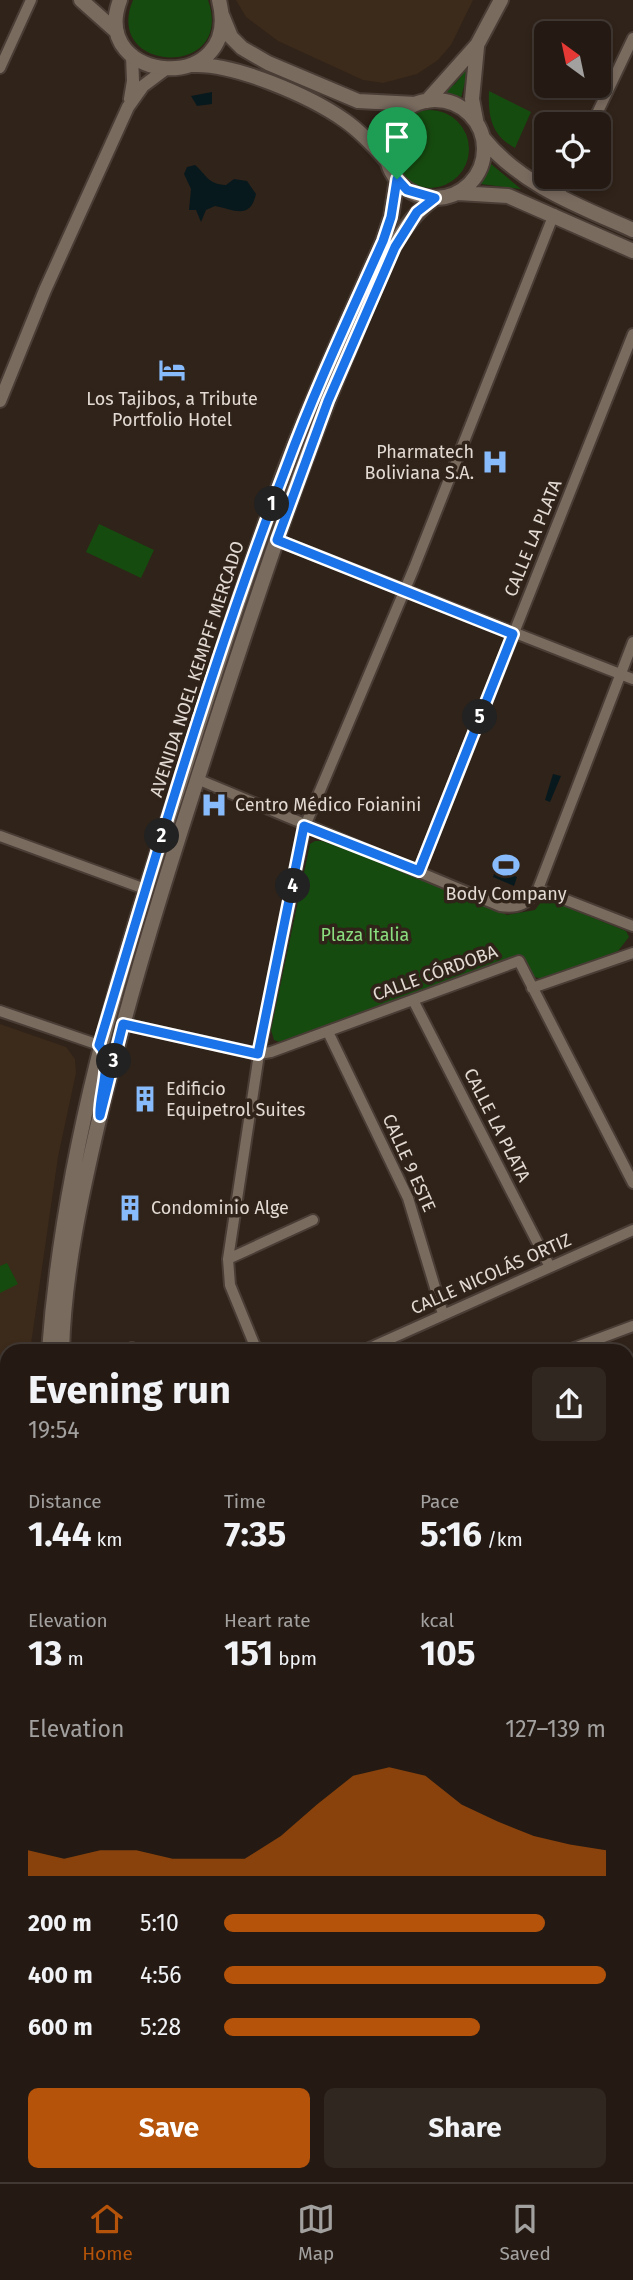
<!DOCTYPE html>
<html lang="en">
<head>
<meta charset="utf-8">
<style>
  :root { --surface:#241a13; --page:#302721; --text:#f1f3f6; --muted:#a3a1a0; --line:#413833; --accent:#b45309 }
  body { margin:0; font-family:"Fira Sans",sans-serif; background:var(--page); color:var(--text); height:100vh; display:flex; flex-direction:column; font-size:26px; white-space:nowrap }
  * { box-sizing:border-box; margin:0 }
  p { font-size:23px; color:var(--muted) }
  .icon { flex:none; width:38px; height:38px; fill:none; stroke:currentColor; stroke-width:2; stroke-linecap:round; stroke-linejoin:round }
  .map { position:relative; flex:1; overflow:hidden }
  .drawer { position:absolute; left:0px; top:1344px; width:634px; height:838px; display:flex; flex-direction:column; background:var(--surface); border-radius:21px 21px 0 0; box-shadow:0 4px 10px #0003,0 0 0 2px var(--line) }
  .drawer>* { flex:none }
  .needle { width:46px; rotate:327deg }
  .buttons { position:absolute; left:534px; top:21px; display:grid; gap:14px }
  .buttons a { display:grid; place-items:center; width:77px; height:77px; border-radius:10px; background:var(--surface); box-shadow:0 4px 10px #0003,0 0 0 2px var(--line); font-size:35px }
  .pin { position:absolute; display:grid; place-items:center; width:60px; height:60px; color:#fff; margin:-72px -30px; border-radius:50% 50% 50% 0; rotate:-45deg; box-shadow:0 0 7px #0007 }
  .pin .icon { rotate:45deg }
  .km { position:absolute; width:35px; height:35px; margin:-18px; border-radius:50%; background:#222; color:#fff; font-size:19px; line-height:35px; text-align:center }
  .round { display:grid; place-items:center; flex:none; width:74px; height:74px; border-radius:10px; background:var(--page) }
  .head { display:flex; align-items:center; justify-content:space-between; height:119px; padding:0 28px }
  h1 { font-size:38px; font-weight:700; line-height:52px }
  .metrics { display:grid; grid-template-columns:repeat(3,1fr); gap:10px; height:119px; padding:7px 28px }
  .metrics div { display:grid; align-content:center }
  .metrics b { font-size:35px; font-weight:700 }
  .metrics small { font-size:19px; font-weight:400 }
  .metrics p { font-size:19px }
  .chart { height:196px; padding:14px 28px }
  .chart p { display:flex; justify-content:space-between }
  .chart svg { width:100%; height:126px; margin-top:7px; fill:var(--accent); opacity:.7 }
  .primary-button { display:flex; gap:14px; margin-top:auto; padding:14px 28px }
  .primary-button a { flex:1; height:80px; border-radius:10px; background:var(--accent); color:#fff; font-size:28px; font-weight:700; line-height:80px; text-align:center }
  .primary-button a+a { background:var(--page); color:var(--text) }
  ul { padding:0 28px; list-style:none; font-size:23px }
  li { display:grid; grid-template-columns:112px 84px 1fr; align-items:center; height:52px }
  li i { height:18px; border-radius:9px; background:var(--accent) }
  .tab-bar { display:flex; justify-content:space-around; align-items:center; height:98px; border-top:2px solid var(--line); background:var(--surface); font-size:19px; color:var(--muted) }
  .tab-bar a { display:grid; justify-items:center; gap:4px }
  .tab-bar .selected { color:var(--accent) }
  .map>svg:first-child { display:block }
  .built { fill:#3c2a1b }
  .green { fill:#164b0f }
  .water { fill:#08191e }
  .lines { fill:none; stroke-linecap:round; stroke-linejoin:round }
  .stream { stroke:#08191e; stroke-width:3.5 }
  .minor-casing { stroke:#493d36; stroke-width:14 }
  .tertiary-casing { stroke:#493d36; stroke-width:16 }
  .secondary-casing { stroke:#493d36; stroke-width:18 }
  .minor { stroke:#7a6b5f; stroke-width:10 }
  .tertiary { stroke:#7a6b5f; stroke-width:12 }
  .secondary { stroke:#7a6b5f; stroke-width:14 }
  .route-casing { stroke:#fff; stroke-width:14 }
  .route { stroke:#1a73e8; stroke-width:9 }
  .labels { text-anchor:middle; stroke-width:7; stroke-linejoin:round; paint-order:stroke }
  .poi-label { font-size:18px; fill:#e3dad4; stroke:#302319; text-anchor:start }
  .street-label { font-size:18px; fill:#e3dad4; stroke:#302319 }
  .park-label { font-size:18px; fill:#8ade7f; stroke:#302319 }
</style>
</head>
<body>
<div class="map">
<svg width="633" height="2182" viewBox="0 0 633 2182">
  <rect width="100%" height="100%" fill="#302319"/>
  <path class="built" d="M236,0H473L451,45L438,60L417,74L383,83L363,80L278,41L246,17Z
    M0,1024L66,1047L75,1059L76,1073L58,1157L30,1351H7V1431L0,1428Z"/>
  <path class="green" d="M133,0H208C236,79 102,74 133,0Z
    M469,66L461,98L439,94L455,84Z
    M489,91L531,112L515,148C491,135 488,116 489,91Z
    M391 149a39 39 0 1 1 78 0a39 39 0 1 1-78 0Z
    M491,164L521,189L481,184Z
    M99,524L154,550L141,578L86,552Z
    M315,841H322L428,880L507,915L535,910L544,898L626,931L629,937L618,951L543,979L534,977L525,960L516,957L279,1042L274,1040L271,1030L310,844Z
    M7,1263L18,1284L0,1293V1266Z"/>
  <path class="water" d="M212,92V104L197,106L191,96Z
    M195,165C207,175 207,184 226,185L234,179L247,181L256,194C250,221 233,209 215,206L206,210L201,222L196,210H189L191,189L184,174L187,167Z
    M553,774L561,776L550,802L545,800Z
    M496,868L517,877L514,886L493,877Z"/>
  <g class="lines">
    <path class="stream" d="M0,1513L7,1515"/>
    <g class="minor-casing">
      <path id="minor" d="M0,68L31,0
        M592,124L633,38
        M558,196L567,177
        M277,540L633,679
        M197,779L500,906C519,909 527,904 538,889L633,642
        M0,836L145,889
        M419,871L633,334
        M538,889L633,926
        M532,988L633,953
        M413,1000L550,1267
        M0,1011L99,1045
        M123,1024L259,1054L271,1052L519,961L633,1183
        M328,1032L408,1198L443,1314
        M228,1259L313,1220
        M132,1348L133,1351
        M257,1351L230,1285L228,1259L259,1054L305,826L414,568L554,214
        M363,1351L633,1230
        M566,1351L633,1326
        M626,1424L633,1421
        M626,1523L633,1520
        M626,1569L633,1585
        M0,1570L7,1569
        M0,1667L7,1666
        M0,1756L7,1755
        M626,1793L633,1809
        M0,1847L7,1846
        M0,1939L7,1938
        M626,1962L633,1959
        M0,2024L7,2023
        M626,2089L633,2087
        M348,2175L352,2182
        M396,2182L410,2175"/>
    </g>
    <g class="tertiary-casing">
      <path id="tertiary" d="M130,99L133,81L132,55
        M0,401L45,290L128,107L143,86L163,71
        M0,1494L7,1496
        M0,1527L7,1528"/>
    </g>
    <g class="secondary-casing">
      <path id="secondary" d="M81,0L117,32
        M120,0C88,85 244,97 219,0
        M222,15L231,37L242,48L268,63L358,101L416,104
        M193,65C234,63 310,96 344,120C360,131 374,146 387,161
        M386 149a49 49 0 1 1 98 0a49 49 0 1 1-98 0Z
        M427,101L477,45L501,0
        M476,120L472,99L477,47
        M483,138C521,185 579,206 633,230
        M458,193L508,196L633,251
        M49,1351C63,1156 119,968 180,783C214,677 247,571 286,467C315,390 350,316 383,241L391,217L397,179
        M62,1351C64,1272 82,1192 100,1115C134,973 179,835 224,697C263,579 302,460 351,345C372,296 390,229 435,198
        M626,1828L633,1825
        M626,1855L633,1852
        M0,2135L7,2132
        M0,2173L7,2164
        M220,2175L223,2182
        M240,2175L243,2182"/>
    </g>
    <use href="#minor" class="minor"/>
    <use href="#tertiary" class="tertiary"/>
    <use href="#secondary" class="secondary"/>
  </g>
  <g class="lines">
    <g class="route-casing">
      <path id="route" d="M397,179L407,190L435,198L417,212L395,247L328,401L277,540L513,634L419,871L304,826L258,1054L123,1024L100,1116C98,1097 114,1060 99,1045C157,851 214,655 287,465C315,389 350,315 383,241L391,217Z"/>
    </g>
    <use href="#route" class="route"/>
  </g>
  <defs>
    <g id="hotel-bare" transform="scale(2.1)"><path d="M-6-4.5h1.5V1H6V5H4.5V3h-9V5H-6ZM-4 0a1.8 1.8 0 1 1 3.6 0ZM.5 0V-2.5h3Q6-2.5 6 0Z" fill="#87bbfb" stroke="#302319" stroke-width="2.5" paint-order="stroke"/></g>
    <g id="hospital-bare" transform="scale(2.1)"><path d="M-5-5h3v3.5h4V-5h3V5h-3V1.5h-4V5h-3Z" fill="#87bbfb" stroke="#302319" stroke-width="2.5" paint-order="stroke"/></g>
    <g id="stadium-bare" transform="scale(2.1)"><path d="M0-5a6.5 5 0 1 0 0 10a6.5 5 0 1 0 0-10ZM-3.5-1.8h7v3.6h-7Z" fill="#87bbfb" stroke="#302319" stroke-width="2.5" paint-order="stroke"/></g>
    <g id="building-bare" transform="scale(2.1)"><path d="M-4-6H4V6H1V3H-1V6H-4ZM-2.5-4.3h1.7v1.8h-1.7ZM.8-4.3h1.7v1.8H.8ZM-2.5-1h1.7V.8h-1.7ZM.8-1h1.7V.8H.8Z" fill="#87bbfb" stroke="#302319" stroke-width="2.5" paint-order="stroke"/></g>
  </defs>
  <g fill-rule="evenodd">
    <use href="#hotel-bare" x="172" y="370"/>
    <use href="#hospital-bare" x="495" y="462"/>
    <use href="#hospital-bare" x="214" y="805"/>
    <use href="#stadium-bare" x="506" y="865"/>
    <use href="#building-bare" x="145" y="1099"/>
    <use href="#building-bare" x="130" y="1208"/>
  </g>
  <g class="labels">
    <g class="poi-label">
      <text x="172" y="405" text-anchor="middle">Los Tajibos, a Tribute<tspan x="172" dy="21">Portfolio Hotel</tspan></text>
      <text x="474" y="458" text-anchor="end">Pharmatech<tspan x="474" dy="21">Boliviana S.A.</tspan></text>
      <text x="235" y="811">Centro Médico Foianini</text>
      <text x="506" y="900" text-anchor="middle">Body Company</text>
      <text x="166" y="1095">Edificio<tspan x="166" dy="21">Equipetrol Suites</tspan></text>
      <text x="151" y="1214">Condominio Alge</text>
    </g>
    <g class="street-label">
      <text transform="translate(533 538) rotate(-68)" y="6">CALLE LA PLATA</text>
      <text transform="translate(197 669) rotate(-72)" y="6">AVENIDA NOEL KEMPFF MERCADO</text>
      <text transform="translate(435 973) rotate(-20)" y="6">CALLE CÓRDOBA</text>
      <text transform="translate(497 1125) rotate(63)" y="6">CALLE LA PLATA</text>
      <text transform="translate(409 1163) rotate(66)" y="6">CALLE 9 ESTE</text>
      <text transform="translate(491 1274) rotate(-24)" y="6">CALLE NICOLÁS ORTIZ</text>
    </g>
    <g class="park-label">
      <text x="365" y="941">Plaza Italia</text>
    </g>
  </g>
</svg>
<div class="buttons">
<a><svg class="needle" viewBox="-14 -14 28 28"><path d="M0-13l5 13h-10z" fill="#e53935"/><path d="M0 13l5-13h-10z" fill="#a3a1a0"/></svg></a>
<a><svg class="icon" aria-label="locate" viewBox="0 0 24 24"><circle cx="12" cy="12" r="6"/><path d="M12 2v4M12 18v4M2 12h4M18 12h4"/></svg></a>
</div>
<div class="pin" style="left:397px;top:179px;background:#1e9e55"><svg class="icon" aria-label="arrive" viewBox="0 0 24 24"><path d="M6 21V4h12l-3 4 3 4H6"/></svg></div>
<b class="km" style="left:272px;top:504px">1</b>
<b class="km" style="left:162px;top:836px">2</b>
<b class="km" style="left:114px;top:1061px">3</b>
<b class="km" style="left:293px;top:886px">4</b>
<b class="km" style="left:480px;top:717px">5</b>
<section class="drawer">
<div class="head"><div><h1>Evening run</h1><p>19:54</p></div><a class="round"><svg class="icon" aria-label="share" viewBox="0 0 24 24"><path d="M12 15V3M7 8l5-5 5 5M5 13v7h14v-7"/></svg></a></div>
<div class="metrics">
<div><p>Distance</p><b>1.44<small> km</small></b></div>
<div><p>Time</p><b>7:35</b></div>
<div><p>Pace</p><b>5:16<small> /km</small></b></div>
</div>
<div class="metrics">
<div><p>Elevation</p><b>13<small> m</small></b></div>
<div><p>Heart rate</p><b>151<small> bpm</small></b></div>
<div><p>kcal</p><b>105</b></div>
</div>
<div class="chart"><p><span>Elevation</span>127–139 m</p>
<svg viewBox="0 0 160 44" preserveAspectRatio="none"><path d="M0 44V35L10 38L20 35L30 35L40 38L50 38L60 38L70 30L80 19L90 9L100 6L110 9L120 19L130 25L140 30L150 33L160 35V44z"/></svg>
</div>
<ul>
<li><b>200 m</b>5:10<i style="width:84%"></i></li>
<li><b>400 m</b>4:56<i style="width:100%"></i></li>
<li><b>600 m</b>5:28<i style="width:67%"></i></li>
</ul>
<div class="primary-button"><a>Save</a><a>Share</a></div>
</section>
</div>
<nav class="tab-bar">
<a class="selected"><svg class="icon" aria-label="home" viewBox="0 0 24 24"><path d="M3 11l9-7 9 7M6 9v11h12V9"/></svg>Home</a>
<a><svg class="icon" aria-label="map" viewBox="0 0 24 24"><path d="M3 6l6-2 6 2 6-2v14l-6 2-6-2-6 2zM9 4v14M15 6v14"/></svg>Map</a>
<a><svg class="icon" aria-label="saved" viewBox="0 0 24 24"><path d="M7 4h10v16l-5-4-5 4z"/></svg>Saved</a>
</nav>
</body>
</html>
